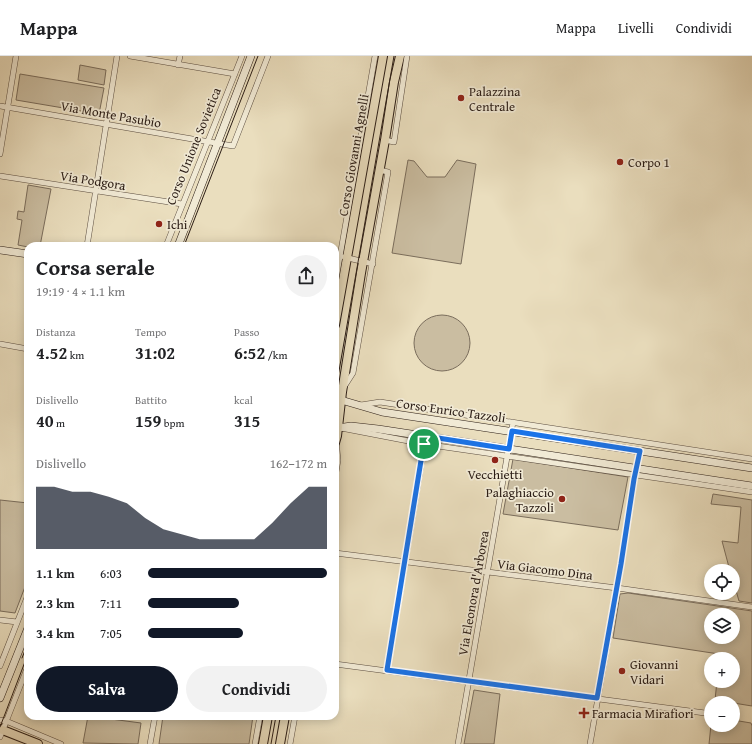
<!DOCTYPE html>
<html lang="it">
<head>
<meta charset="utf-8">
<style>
  :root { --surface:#fff; --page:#f2f2f2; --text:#202124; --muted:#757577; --line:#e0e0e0; --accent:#111827 }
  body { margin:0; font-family:"Gentium Book Plus",serif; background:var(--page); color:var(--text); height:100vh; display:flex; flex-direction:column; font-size:15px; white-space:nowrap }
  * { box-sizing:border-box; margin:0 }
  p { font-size:13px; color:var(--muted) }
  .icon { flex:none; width:22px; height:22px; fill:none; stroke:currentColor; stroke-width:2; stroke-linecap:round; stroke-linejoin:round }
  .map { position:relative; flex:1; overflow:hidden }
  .details { position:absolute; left:24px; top:186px; width:315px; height:478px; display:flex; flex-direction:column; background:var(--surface); border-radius:12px; box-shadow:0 2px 10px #0003 }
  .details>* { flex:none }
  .fabs { position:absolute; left:704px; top:508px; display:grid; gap:8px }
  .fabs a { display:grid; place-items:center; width:36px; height:36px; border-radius:50%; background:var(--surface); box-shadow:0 2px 10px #0003; font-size:20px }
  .pin { position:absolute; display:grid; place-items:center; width:34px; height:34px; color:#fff; margin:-17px; border:2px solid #fff; border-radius:50%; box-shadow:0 1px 4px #0007 }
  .round { display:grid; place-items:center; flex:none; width:42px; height:42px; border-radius:21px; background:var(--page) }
  .head { display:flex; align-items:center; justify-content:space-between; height:68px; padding:0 12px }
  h1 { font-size:22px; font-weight:800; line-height:30px }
  .figures { display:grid; grid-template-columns:repeat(3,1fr); gap:6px; height:68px; padding:4px 12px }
  .figures div { display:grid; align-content:center }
  .figures b { font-size:17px; font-weight:800 }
  .figures small { font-size:11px; font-weight:400 }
  .figures p { font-size:11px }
  .chart { height:112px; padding:8px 12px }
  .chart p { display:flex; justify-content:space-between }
  .chart svg { width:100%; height:72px; margin-top:4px; fill:var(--accent); opacity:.7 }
  .cta { display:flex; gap:8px; margin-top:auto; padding:8px 12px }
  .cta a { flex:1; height:46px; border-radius:24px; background:var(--accent); color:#fff; font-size:16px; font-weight:800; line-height:46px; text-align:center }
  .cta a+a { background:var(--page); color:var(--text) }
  ul { padding:0 12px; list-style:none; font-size:13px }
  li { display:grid; grid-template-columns:64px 48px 1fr; align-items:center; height:30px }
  li i { height:10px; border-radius:5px; background:var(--accent) }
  header { display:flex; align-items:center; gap:24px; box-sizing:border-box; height:56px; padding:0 20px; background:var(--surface); border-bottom:1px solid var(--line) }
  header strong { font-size:19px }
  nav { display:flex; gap:22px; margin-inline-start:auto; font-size:14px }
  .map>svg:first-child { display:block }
  .green { fill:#cabda1; stroke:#7a6d5c; fill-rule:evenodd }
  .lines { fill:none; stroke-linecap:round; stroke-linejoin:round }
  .street-casing { stroke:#5b4d40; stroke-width:6 }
  .secondary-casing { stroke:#2b1d16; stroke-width:8 }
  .primary-casing { stroke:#2b1d16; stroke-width:10 }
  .street { stroke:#f1ead5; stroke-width:5 }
  .secondary { stroke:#f1ead5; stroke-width:7 }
  .primary { stroke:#eadebe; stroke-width:8 }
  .tram { stroke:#2b1d16; stroke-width:1 }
  .route-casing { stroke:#fff; stroke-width:8 }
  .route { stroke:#1a73e8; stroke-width:5 }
  .poi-dot { fill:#8f2418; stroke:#f1ead5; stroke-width:1.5 }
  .labels { text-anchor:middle; stroke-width:3.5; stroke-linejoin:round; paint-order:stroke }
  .poi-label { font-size:13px; fill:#2b1d16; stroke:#f1ead5; text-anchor:start }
  .street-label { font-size:13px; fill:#2b1d16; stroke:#f1ead5 }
</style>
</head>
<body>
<header>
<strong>Mappa</strong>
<nav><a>Mappa</a><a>Livelli</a><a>Condividi</a></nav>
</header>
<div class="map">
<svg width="752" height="688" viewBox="0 0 752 688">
  <rect width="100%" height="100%" fill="#eadebe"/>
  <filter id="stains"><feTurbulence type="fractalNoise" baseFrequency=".005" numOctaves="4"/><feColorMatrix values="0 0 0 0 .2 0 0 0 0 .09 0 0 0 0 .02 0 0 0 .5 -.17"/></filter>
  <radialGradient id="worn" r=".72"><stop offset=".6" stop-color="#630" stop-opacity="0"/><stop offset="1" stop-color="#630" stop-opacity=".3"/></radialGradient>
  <path class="green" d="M80,9L106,14L104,29L78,24Z
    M20,18L104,32L99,58L16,44Z
    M408,104L414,105L427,121H445L457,104L476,108L461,208L392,197Z
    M28,129L51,133L40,190L28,191L18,189L22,164L17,163L18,155L24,156Z
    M414 287a28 28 0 1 1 56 0a28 28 0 1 1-56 0Z
    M513,403L628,421L618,474L503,458Z
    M713,438L752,444V547L739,545L733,524V515H730L722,485L738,487L741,451L711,448Z
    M0,444L28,447V523L15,557L0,555Z
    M628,537L752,555V650L715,644L717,625H733V603H719V598L613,582L620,538ZM711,559H733V581H711Z
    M474,634L500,638L494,688H464Z
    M88,660L141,667L138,688L83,687Z
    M163,660H253L249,688H159Z
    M733,664L751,667L752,670V688H709L711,669H733Z"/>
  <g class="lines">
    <g class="street-casing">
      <path id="street" d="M130,0L235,18
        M178,9L180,0
        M0,50L233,90L268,0
        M385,84L394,86L407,0
        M0,98L16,0
        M0,120L182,148
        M87,190L117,0
        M166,190L242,0
        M344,201L373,208
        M335,229L375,0
        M0,288L28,293
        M344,331L353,317L388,116L379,114
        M361,349L380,346L752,403
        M341,372L424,388L752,436
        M335,422L338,404L336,384
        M335,497L617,532L752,551
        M0,564L17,566
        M335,608L705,657L711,656
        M0,610L28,539
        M387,615L425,385
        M0,664L6,665L61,688
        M0,681L28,610
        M150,688L155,660
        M255,688L260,660
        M290,688L295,660
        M458,688L513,366
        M590,688L617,532L634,423L640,395"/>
    </g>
    <g class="secondary-casing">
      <path id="secondary" d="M178,190L251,0
        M0,194L28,198
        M341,344L382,356L752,412
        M338,372L351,370L378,373L752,430
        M0,642L28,572"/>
    </g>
    <g class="primary-casing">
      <path id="primary" d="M335,269L383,0
        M335,387L337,380L342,336L361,217L385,84L394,26L400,0
        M0,673L38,688
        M263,688L268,660
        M280,688L285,660"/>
    </g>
    <use href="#street" class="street"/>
    <use href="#secondary" class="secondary"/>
    <use href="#primary" class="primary"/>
    <path class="tram" d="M184,190L258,0
      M335,338L394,0
      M22,602L28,587
      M0,671L28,598
      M271,688L276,660"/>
  </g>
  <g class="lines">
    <g class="route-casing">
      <path id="route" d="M512,375L640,395L634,423L621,508L597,642L387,614L425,380L509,393Z"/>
    </g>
    <use href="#route" class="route"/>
  </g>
  <g class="poi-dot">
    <circle cx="461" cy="42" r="4"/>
    <circle cx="620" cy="106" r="4"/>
    <circle cx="159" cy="168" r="4"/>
    <circle cx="495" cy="404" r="4"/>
    <circle cx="562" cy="443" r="4"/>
    <circle cx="622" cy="615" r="4"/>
    <path d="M582 651h4v4h4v4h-4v4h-4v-4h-4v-4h4z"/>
  </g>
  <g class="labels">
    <g class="poi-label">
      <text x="469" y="40">Palazzina<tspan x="469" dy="15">Centrale</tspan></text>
      <text x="628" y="111">Corpo 1</text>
      <text x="167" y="173">Ichi</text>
      <text x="495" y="423" text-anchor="middle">Vecchietti</text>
      <text x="554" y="441" text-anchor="end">Palaghiaccio<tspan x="554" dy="15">Tazzoli</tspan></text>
      <text x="630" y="613">Giovanni<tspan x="630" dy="15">Vidari</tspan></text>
      <text x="592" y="662">Farmacia Mirafiori</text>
    </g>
    <g class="street-label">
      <text transform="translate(111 58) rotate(10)" y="5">Via Monte Pasubio</text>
      <text transform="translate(193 90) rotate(-68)" y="5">Corso Unione Sovietica</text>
      <text transform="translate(353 99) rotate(-80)" y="5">Corso Giovanni Agnelli</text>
      <text transform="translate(93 124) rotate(9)" y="5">Via Podgora</text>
      <text transform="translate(451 354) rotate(8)" y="5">Corso Enrico Tazzoli</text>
      <text transform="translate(545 513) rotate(7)" y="5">Via Giacomo Dina</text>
      <text transform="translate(473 537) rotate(-80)" y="5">Via Eleonora d'Arborea</text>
    </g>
  </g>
  <rect width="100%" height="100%" filter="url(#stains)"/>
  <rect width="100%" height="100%" fill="url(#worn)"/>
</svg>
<div class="fabs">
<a><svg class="icon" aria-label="locate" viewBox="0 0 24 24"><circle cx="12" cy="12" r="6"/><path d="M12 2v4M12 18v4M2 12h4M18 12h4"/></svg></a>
<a><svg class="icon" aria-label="layers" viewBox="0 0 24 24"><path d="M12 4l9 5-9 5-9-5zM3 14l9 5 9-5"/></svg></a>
<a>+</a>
<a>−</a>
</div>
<div class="pin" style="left:424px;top:388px;background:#1e9e55"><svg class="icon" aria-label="arrive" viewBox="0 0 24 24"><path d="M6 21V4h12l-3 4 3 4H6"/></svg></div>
<section class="details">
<div class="head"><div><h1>Corsa serale</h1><p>19:19 · 4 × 1.1 km</p></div><a class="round"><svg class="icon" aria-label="share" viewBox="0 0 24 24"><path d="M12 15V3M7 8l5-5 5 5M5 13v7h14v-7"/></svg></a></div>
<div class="figures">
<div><p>Distanza</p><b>4.52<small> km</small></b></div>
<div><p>Tempo</p><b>31:02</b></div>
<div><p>Passo</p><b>6:52<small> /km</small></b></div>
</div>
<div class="figures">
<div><p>Dislivello</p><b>40<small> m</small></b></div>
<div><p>Battito</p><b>159<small> bpm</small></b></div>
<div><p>kcal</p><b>315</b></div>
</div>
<div class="chart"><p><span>Dislivello</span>162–172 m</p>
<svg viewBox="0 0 160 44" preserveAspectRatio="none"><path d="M0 44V6L10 6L20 9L30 9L40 12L50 16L60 25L70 32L80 35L90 38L100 38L110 38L120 38L130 28L140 16L150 6L160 6V44z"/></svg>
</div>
<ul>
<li><b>1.1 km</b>6:03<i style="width:100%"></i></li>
<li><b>2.3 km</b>7:11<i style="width:51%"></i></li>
<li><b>3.4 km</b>7:05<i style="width:53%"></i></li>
</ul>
<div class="cta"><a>Salva</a><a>Condividi</a></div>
</section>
</div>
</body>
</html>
